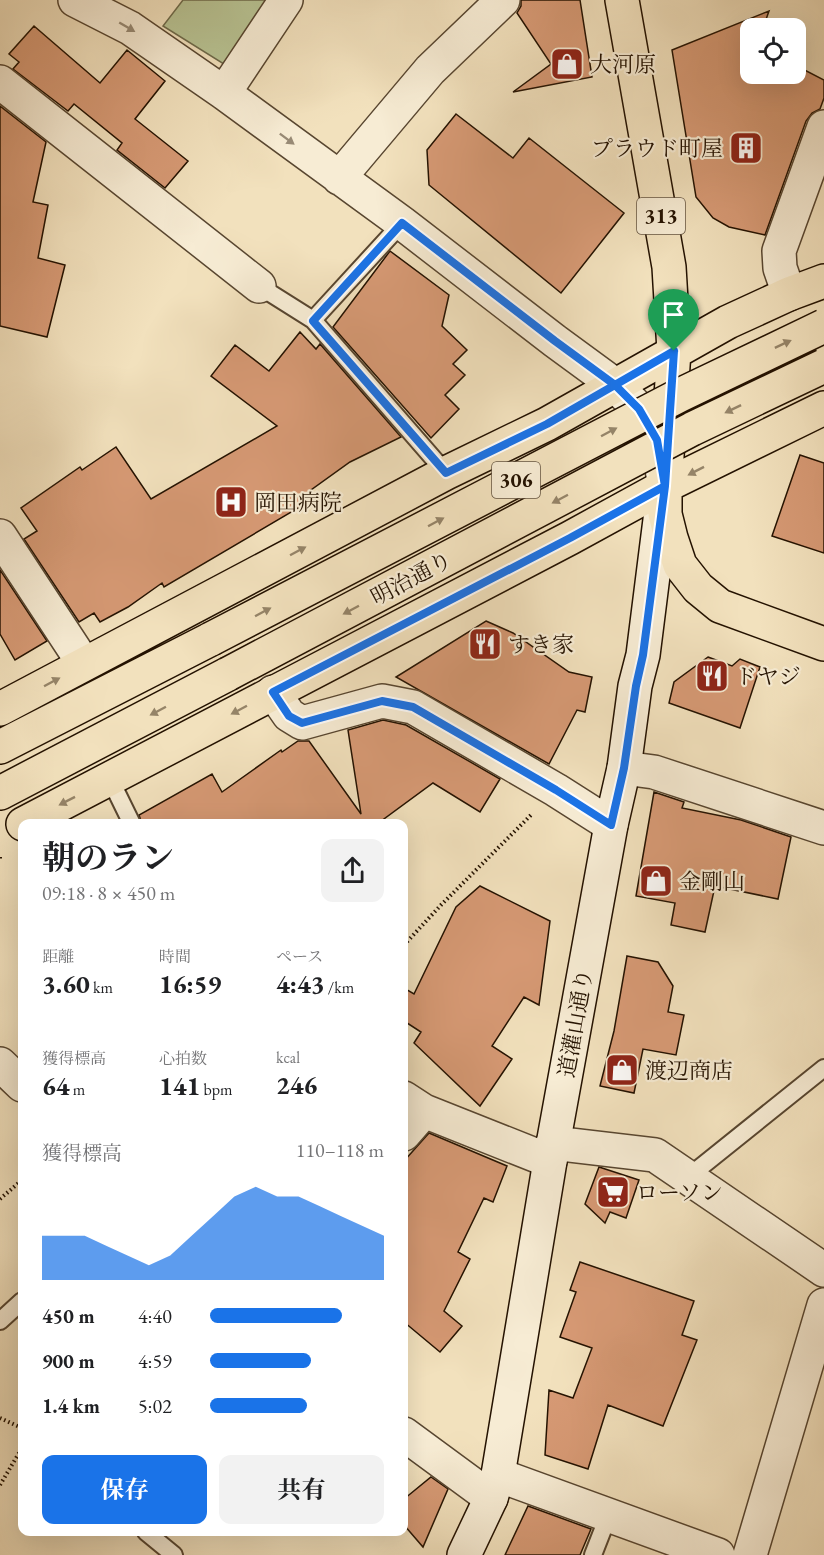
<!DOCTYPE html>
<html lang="ja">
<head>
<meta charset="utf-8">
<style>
  :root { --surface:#fff; --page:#f2f2f2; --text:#202124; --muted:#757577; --accent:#1a73e8 }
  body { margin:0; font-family:"EB Garamond","Noto Serif JP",serif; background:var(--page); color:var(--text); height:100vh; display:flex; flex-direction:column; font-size:22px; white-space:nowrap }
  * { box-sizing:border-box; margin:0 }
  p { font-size:20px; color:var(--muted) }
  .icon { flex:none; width:33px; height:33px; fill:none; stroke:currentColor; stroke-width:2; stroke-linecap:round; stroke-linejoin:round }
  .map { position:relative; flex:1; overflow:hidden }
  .details { position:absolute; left:18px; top:819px; width:390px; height:717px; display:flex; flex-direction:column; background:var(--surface); border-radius:12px; box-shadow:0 6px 24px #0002 }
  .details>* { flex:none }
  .buttons { position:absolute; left:740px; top:18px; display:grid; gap:12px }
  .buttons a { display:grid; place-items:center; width:66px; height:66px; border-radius:12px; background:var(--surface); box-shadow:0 6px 24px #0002; font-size:30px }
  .pin { position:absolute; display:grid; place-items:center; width:51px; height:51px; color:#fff; margin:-62px -26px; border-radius:50% 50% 50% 0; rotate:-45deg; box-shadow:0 0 6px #0007 }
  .pin .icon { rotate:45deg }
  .round { display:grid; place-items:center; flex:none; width:63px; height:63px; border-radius:12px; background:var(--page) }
  .head { display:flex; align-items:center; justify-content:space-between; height:102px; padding:0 24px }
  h1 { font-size:33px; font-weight:700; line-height:45px }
  .stats { display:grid; grid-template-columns:repeat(3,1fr); gap:9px; height:102px; padding:6px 24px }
  .stats div { display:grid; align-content:center }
  .stats b { font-size:26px; font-weight:700 }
  .stats small { font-size:16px; font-weight:400 }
  .stats p { font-size:16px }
  .chart { height:168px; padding:12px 24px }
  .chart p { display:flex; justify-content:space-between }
  .chart svg { width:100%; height:108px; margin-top:6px; fill:var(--accent); opacity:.7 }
  .button { display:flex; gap:12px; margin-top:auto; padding:12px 24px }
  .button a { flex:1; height:69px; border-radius:12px; background:var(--accent); color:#fff; font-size:24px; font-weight:700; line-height:69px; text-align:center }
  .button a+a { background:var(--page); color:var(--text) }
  ul { padding:0 24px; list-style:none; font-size:20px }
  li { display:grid; grid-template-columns:96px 72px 1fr; align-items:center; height:45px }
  li i { height:15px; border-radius:8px; background:var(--accent) }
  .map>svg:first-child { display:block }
  .green { fill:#b8c393; stroke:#6e6a4a; stroke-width:1.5 }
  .building { fill:#d69974; stroke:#241201; stroke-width:1.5 }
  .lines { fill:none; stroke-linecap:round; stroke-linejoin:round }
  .lane-casing { stroke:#584630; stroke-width:20 }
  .street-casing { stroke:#584630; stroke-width:36 }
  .secondary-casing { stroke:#241201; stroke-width:36 }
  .primary-casing { stroke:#241201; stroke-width:36 }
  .path { stroke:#241201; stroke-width:4; stroke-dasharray:1.5 3; stroke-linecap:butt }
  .lane { stroke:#f7ecd4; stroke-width:16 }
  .street { stroke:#f7ecd4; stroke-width:33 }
  .secondary { stroke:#f7ecd4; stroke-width:33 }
  .primary { stroke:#f2e1bd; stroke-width:33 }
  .primary-bridge-casing { stroke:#241201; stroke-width:36; stroke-linecap:butt }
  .primary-bridge { stroke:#f2e1bd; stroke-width:33 }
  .oneway { fill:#988a75 }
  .oneway2 { fill:#958468 }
  .route-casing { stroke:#fff; stroke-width:12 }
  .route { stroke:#1a73e8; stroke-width:8 }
  .labels { text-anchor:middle; stroke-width:4.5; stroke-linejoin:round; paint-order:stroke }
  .shield { fill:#f7ecd4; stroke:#635340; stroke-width:1.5 }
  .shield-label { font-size:21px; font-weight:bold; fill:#241201 }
  .poi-label { font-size:22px; fill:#241201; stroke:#f7ecd4; text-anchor:start }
  .street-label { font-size:22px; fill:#241201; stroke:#f7ecd4 }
</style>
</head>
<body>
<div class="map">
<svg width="824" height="1555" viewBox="0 0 824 1555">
  <rect width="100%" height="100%" fill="#f2e1bd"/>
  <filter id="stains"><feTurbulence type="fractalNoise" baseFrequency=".00333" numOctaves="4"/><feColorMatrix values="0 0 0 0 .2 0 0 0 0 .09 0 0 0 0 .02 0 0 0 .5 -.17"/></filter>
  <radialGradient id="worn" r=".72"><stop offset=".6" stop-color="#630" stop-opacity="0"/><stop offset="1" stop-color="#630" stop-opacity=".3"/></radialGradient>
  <path class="green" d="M183,0H270L227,66L163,26Z"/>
  <path class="building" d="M521,0H580L592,77L513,92L551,64L517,13L521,6Z
    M769,11L763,28H750V74H795V65L824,80V98L820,109L812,113L806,121L765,235L729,227L713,218L696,197L672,50Z
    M34,26L100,83L127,50L165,81L135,119L188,161L165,188L117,150L122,143L74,104L68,111L13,69L19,62L9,54Z
    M0,106L46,142L33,202L48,205L38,258L65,265L47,337L0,326Z
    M456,114L513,158L529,138L624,213L561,293L429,185L427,150Z
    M390,251L449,295L442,326L467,350L453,364L465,375L445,395L459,409L431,438L333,327Z
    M300,332L316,349L320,344L401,437L350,462L311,490L315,498L164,587L162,583L128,607L100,622L94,613L79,622L24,539L37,531L21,508L80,467L82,470L116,447L151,499L277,426L211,376L235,345L269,371Z
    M800,455L824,463V553L772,536Z
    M0,570L47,641L15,660L0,634Z
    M486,621L513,633L569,672L592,677L585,712L577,710L549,764L396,677Z
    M708,657L732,666L740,659L760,667L740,728L669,703L674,682Z
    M383,720L406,725L500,779L480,812L433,783L377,824H142L139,815L212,774L222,792L281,750L282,752L298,741H309L361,814L348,730Z
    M654,792L684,802L682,808L741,820L791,837L778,899L715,886L705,932L671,925L675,903L636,896Z
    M480,886L550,921L539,1005L524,997L492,1046L512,1059L480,1106L414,1043L421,1032L404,1021V988L414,994L456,907Z
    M627,956L658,962L673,986L668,1012L684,1015L676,1055L643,1049L634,1093L600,1086L614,1031Z
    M429,1133L507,1166L493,1202L484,1198L458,1252L470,1259L444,1311L462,1326L440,1352L404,1322V1161Z
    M599,1167L639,1180L626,1218L610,1212L605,1223L585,1204Z
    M580,1262L694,1301L682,1335L697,1340L663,1426L608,1405L588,1469L545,1455L549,1390L573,1398L592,1348L560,1337L576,1292L570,1290Z
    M431,1477L448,1489L423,1547L404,1525V1499Z
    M528,1506L591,1529L580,1555H505Z"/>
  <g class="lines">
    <g class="lane-casing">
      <path id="lane" d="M259,286L313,320L446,473
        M313,320L402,223
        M110,779L132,824
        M687,1178L824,1068
        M0,1321L22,1301
        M146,1532L174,1555
        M593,1555L609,1514"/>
    </g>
    <g class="street-casing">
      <path id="street" d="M75,0L130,28L224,93L402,223L555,341L615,385L639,409L657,440L663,475
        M0,82L259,286
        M224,93L286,0
        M339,178L430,70L503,0
        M789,294L780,268L779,251L824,127
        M0,536L84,664
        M273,692L289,715L302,723L382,701L413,707L556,790L611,825
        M624,768L654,772L824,828
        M0,1064L22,1085
        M404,1098L424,1111L550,1161
        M404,1134L424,1111
        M553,1143L655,1155L824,1270
        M404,1434L491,1498
        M498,1475L718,1555
        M750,1555L824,1305"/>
    </g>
    <g class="secondary-casing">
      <path id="secondary" d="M464,1555L491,1498L498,1475L550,1161L611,825L624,768L635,686L643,655L662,504"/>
    </g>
    <g class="primary-casing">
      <path id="primary" d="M622,0L669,267L674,351L665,486V514L671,538L680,565L698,588L720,606L824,644
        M0,709L446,473L547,424L728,322L789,294L824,281
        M0,747L211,639
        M0,793L228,674
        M23,824L570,538L665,486L824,408"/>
    </g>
    <path class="path" d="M0,857V859
      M404,945L441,905L531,815
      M0,1199L22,1180
      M0,1418L22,1428
      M0,1485L22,1448"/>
    <use href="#lane" class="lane"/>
    <use href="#street" class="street"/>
    <use href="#secondary" class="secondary"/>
    <use href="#primary" class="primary"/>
    <g class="primary-bridge-casing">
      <path id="primary-bridge" d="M211,639L680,395L824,326
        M228,674L692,429L824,366"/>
    </g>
    <use href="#primary-bridge" class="primary-bridge"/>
  </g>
  <defs><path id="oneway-solid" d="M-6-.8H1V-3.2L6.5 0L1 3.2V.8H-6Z" transform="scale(1.5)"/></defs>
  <g class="oneway">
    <use href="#oneway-solid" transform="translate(127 27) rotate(30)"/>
    <use href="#oneway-solid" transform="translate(287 139) rotate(37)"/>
  </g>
  <g class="oneway2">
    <use href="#oneway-solid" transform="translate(783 344) rotate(-25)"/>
    <use href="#oneway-solid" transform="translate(733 409) rotate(154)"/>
    <use href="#oneway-solid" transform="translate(609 432) rotate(-28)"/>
    <use href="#oneway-solid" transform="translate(696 471) rotate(153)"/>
    <use href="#oneway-solid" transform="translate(560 499) rotate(152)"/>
    <use href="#oneway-solid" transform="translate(436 522) rotate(-28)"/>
    <use href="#oneway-solid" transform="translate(298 551) rotate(-28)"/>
    <use href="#oneway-solid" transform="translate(351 610) rotate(152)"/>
    <use href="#oneway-solid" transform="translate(263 612) rotate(-28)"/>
    <use href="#oneway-solid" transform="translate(52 682) rotate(-28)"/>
    <use href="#oneway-solid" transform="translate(239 710) rotate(152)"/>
    <use href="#oneway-solid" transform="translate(158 711) rotate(152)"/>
    <use href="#oneway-solid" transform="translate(67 801) rotate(153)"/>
  </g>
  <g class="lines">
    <g class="route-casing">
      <path id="route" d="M674,351L547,424L446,473L313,321L402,223L555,341L615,385L639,409L657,440L665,486L643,655L636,686L624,768L611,825L556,790L413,707L382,701L302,723L289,716L273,692L570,538L665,486L674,351"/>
    </g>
    <use href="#route" class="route"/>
  </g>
  <defs>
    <g id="shop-square" transform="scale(1.725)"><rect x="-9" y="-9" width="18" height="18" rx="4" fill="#8f2418" stroke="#f7ecd4"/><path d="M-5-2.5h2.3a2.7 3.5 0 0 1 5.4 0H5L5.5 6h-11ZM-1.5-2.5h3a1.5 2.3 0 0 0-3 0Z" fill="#fff"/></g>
    <g id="building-square" transform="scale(1.725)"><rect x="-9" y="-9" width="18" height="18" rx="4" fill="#8f2418" stroke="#f7ecd4"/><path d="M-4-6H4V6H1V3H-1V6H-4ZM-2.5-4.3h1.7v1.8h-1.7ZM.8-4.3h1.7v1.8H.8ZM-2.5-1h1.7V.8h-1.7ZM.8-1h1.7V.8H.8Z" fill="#fff"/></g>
    <g id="hospital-square" transform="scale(1.725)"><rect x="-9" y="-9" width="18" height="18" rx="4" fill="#8f2418" stroke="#f7ecd4"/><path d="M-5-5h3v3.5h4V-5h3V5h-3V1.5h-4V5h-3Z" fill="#fff"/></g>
    <g id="restaurant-square" transform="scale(1.725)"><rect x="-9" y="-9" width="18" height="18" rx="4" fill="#8f2418" stroke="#f7ecd4"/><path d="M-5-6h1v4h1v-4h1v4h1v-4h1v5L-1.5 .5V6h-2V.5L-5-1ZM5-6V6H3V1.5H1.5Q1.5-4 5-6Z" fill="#fff"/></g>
    <g id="supermarket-square" transform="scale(1.725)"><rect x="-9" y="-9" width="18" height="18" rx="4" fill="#8f2418" stroke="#f7ecd4"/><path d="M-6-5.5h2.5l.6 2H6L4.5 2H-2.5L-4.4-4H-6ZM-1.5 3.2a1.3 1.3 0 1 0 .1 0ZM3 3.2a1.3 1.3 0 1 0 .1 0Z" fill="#fff"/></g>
  </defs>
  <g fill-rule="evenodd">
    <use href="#shop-square" x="567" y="64"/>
    <use href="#building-square" x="746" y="148"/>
    <use href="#hospital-square" x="231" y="502"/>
    <use href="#restaurant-square" x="485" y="644"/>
    <use href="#restaurant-square" x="712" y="676"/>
    <use href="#shop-square" x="656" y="881"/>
    <use href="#shop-square" x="622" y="1070"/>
    <use href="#supermarket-square" x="613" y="1192"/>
  </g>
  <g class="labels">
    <g class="shield">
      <rect x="637" y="198" width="48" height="36" rx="4.5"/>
      <rect x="492" y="462" width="48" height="36" rx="4.5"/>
    </g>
    <g class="shield-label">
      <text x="661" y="223">313</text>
      <text x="516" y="487">306</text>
    </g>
    <g class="poi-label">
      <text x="590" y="72">大河原</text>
      <text x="723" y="156" text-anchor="end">プラウド町屋</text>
      <text x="254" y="510">岡田病院</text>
      <text x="508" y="652">すき家</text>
      <text x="735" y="684">ドヤジ</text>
      <text x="679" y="889">金剛山</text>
      <text x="645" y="1078">渡辺商店</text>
      <text x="636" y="1200">ローソン</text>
    </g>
    <g class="street-label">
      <text transform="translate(411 578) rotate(-28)" y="8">明治通り</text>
      <text transform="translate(575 1023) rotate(-80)" y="8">道灌山通り</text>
    </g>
  </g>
  <rect width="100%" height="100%" filter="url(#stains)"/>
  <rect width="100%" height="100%" fill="url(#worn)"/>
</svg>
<div class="buttons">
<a><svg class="icon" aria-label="locate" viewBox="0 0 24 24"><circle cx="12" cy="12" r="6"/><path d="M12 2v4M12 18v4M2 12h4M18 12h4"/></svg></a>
</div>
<div class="pin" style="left:674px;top:351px;background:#1e9e55"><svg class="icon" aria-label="arrive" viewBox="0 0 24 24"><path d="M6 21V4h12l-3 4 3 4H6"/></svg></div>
<section class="details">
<div class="head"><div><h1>朝のラン</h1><p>09:18 · 8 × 450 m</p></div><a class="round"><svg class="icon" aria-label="share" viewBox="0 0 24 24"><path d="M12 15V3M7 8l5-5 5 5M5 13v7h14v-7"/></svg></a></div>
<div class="stats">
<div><p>距離</p><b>3.60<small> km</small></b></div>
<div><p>時間</p><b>16:59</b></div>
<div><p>ペース</p><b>4:43<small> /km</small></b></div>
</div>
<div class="stats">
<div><p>獲得標高</p><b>64<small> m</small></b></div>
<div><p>心拍数</p><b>141<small> bpm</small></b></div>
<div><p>kcal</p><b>246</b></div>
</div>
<div class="chart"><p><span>獲得標高</span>110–118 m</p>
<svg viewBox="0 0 160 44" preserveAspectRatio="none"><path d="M0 44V26L10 26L20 26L30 30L40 34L50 38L60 34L70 26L80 18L90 10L100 6L110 10L120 10L130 14L140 18L150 22L160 26V44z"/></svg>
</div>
<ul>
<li><b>450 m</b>4:40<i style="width:76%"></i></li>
<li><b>900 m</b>4:59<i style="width:58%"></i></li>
<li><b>1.4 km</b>5:02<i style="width:56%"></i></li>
</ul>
<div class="button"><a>保存</a><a>共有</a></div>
</section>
</div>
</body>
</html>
